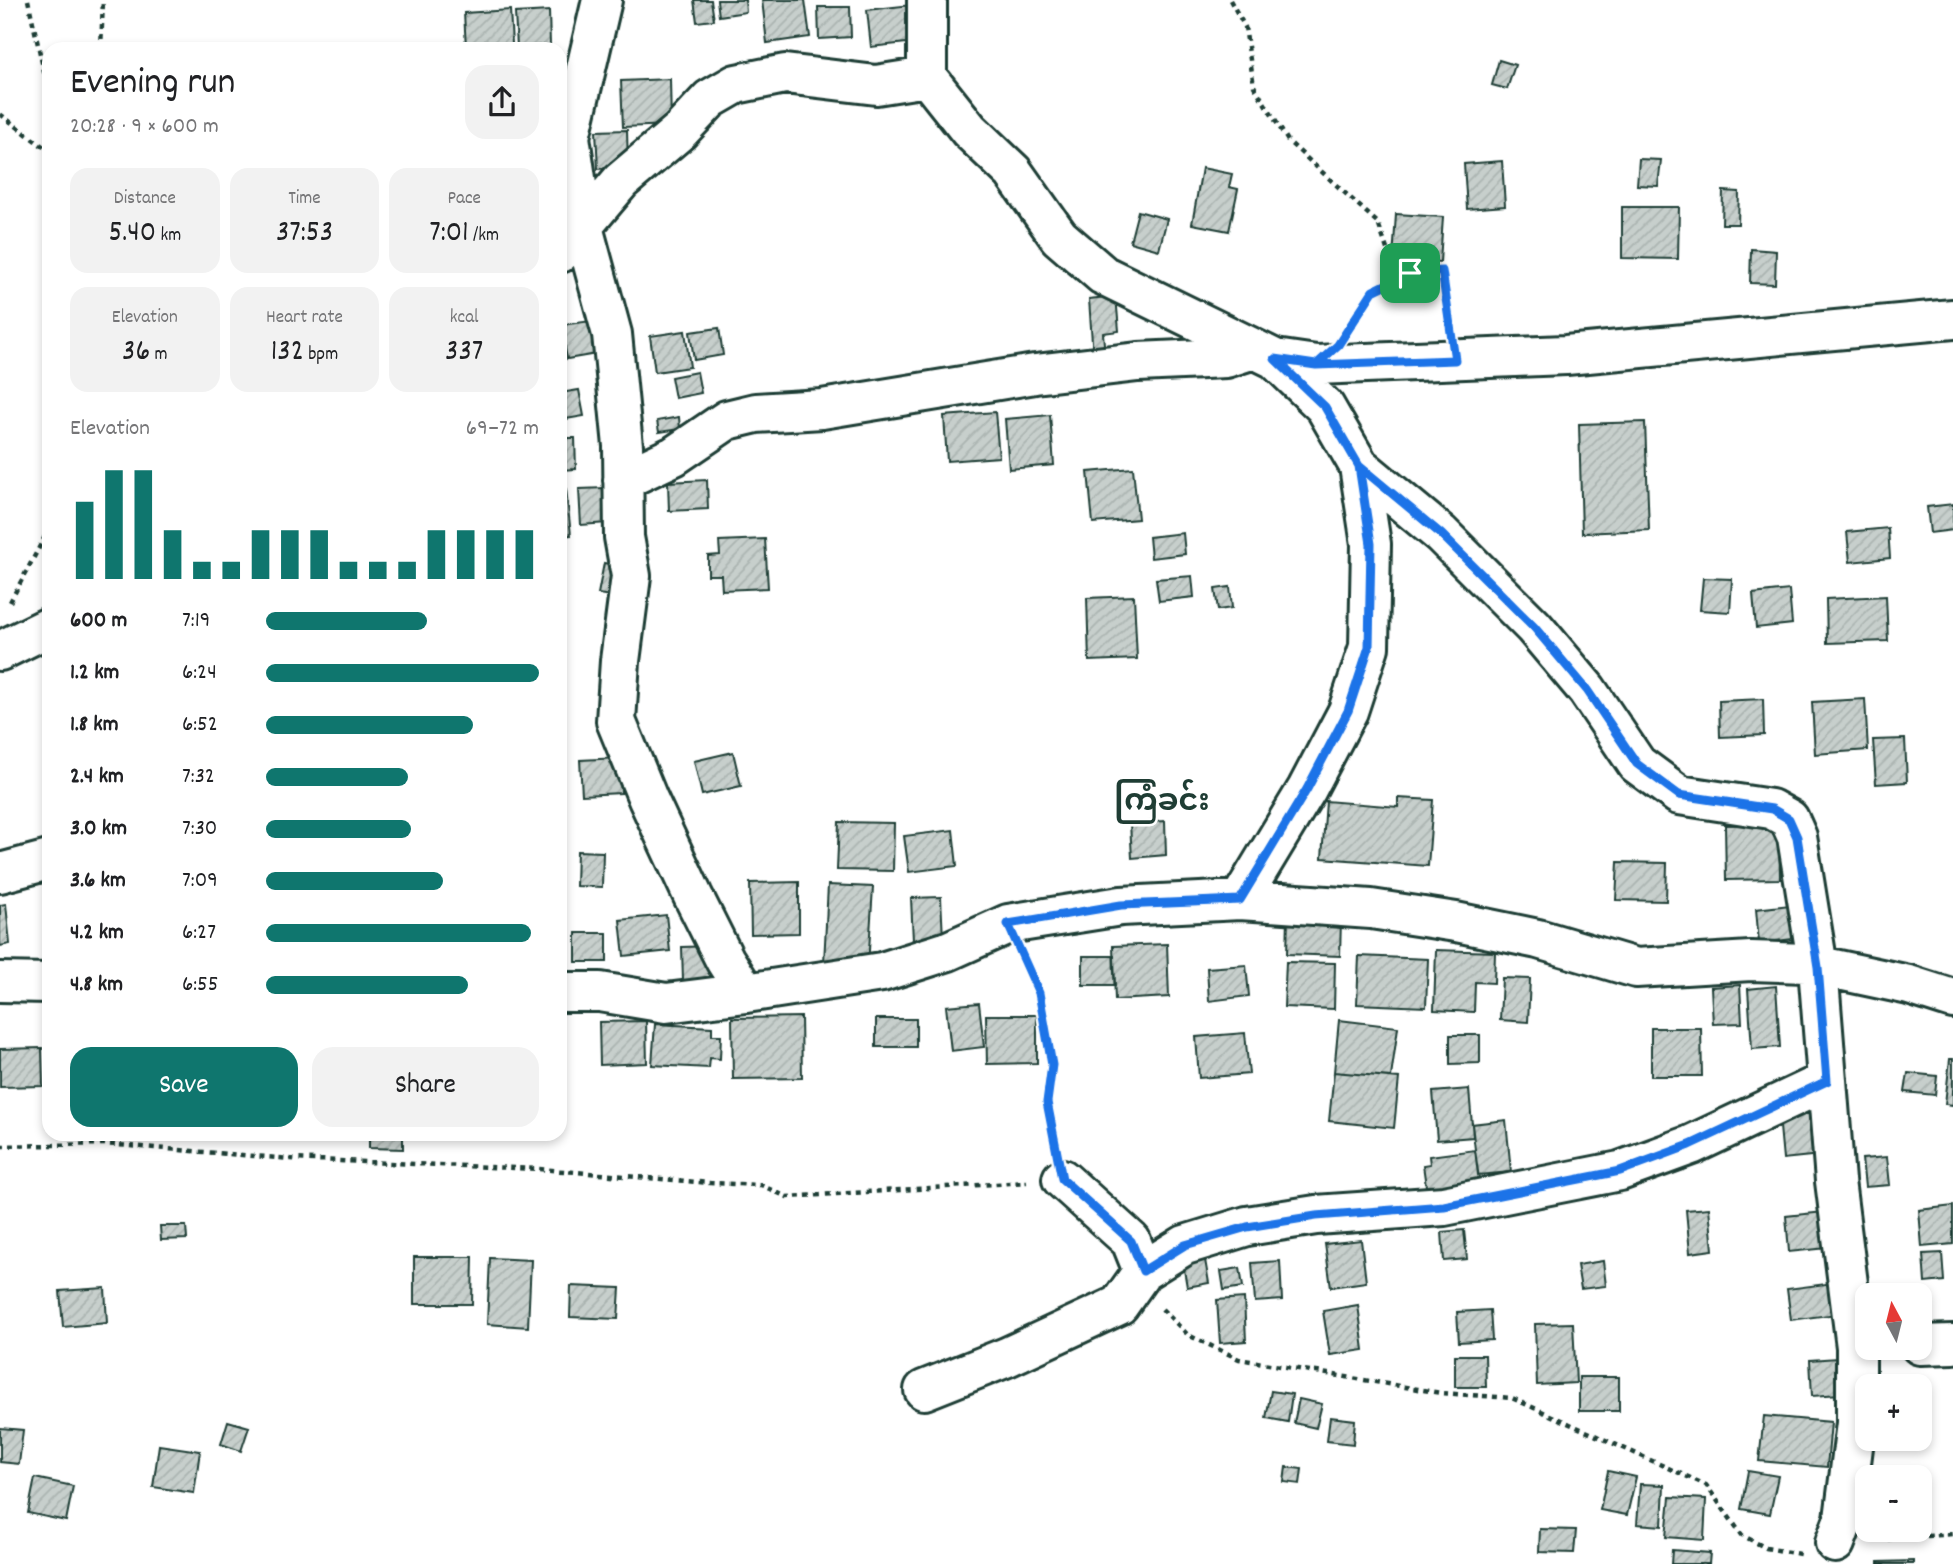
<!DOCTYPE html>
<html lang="en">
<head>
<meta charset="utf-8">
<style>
  :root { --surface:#fff; --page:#f2f2f2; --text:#202124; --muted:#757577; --accent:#0f766e }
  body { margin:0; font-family:Dekko,"Noto Sans Myanmar",sans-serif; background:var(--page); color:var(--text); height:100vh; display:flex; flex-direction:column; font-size:26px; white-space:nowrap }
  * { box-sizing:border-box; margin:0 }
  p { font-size:23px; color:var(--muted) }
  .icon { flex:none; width:38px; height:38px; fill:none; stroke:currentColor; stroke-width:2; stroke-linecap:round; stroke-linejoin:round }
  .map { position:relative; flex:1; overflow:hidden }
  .panel { position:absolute; left:42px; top:42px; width:525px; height:1099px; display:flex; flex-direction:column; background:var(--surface); border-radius:21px; box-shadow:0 4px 10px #0003 }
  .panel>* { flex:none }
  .needle { width:46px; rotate:353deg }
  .buttons { position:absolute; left:1855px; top:1283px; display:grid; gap:14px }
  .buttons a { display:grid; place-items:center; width:77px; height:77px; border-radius:14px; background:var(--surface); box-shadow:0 4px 10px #0003; font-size:35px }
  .pin { position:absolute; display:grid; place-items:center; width:60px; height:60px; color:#fff; margin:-30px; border-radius:14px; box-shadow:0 4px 10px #0006 }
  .round { display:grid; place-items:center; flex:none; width:74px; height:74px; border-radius:21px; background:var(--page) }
  .overview { display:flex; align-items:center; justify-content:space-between; height:119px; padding:0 28px }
  h1 { font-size:38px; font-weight:600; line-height:52px }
  .figures { display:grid; grid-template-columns:repeat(3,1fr); gap:10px; height:119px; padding:7px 28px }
  .figures div { display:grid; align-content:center; border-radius:18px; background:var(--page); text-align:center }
  .figures b { font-size:30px; font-weight:600 }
  .figures small { font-size:19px; font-weight:400 }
  .figures p { font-size:19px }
  .chart { height:196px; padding:14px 28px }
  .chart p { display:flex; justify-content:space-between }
  .chart svg { width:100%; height:126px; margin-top:7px; stroke:var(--accent); stroke-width:6 }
  .action { display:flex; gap:14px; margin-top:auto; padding:14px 28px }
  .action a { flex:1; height:80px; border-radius:21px; background:var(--accent); color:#fff; font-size:28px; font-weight:600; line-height:80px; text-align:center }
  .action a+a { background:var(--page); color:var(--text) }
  ul { padding:0 28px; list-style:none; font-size:23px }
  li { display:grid; grid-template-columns:112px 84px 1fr; align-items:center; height:52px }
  li i { height:18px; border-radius:9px; background:var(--accent) }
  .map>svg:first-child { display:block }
  .building { fill:url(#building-hatch); stroke:#1f3d34; stroke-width:2 }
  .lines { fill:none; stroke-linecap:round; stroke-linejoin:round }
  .street-casing { stroke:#1f3d34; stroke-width:44 }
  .path { stroke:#1f3d34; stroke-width:4.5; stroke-dasharray:5 5; stroke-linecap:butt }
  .street { stroke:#fff; stroke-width:38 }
  .route-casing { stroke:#fff; stroke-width:14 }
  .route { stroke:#1a73e8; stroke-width:9 }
  .labels { text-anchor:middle; stroke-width:5; stroke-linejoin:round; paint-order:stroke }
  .quarter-label { font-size:30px; font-weight:bold; fill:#1f3d34; stroke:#fff }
</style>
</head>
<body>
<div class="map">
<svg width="1953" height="1564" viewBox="0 0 1953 1564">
  <defs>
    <pattern id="building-hatch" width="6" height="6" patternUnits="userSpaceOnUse" patternTransform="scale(1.75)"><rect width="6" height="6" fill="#c7cfcc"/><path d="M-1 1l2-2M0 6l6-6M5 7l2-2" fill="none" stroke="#aab3b0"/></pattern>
  </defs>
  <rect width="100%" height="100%" fill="#fff"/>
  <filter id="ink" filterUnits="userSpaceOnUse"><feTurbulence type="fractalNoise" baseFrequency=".0143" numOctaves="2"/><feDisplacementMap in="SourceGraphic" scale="14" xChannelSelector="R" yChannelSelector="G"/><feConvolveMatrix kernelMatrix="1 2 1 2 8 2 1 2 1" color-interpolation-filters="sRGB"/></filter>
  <g filter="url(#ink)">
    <path class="building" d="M694,0H711L714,20L697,22Z
      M717,0H745L746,12L719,16Z
      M762,0H805L810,37L767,43Z
      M911,5L915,42L871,47L867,10Z
      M818,7H850L851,37L819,39Z
      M510,10L512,44L466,47L464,13Z
      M549,11L550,45L517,47L515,13Z
      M1499,60L1515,65L1507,89L1492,85Z
      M670,79L671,125L623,127L621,81Z
      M627,130L628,167L598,169L596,131Z
      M1639,159L1661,160L1658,186L1637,185Z
      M1502,161L1505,206L1467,209L1464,164Z
      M1202,168L1232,174L1229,187L1238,189L1229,231L1192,224Z
      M1723,191L1739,192L1738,224H1722Z
      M1622,207H1679L1678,259L1622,258Z
      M1138,211L1167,219L1159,250L1130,242Z
      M1396,214L1443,217L1440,262L1393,259Z
      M1751,249L1776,251L1775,284L1750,283Z
      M1116,296L1119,331L1103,333L1105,355L1093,356L1089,299Z
      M591,321L597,354L567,359L561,325Z
      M719,328L723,355L694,360L690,332Z
      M685,331L690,367L655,372L650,336Z
      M697,372L701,393L675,398L671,377Z
      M579,390L584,416L560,420V393Z
      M995,412L999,457L947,461L944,416Z
      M1050,415L1054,465L1009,469L1005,419Z
      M679,417L680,429L659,432L657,421Z
      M1645,422L1649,530L1582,533L1579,424Z
      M560,438H575L576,469L560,470Z
      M1133,468L1138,519L1093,523L1088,472Z
      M707,480L708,509L669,511L668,482Z
      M606,488L607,523L581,525L579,489Z
      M566,489L571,535L560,536V490Z
      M1953,504V530L1930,533L1927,507Z
      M1888,528L1890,558L1850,562L1847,532Z
      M1183,533L1185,554L1151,558L1149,537Z
      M765,539L768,588L722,590L721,575H708V556L720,555L719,541Z
      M604,563L628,568L623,598L598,594Z
      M1192,576L1194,597L1159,601L1156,579Z
      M1703,578L1732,579L1730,612L1700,610Z
      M1230,587L1232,608L1218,610L1215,589Z
      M1789,590L1792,624L1756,628L1753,594Z
      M1134,596L1137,659L1089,661L1087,598Z
      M1886,596L1888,641L1827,643L1826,599Z
      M1763,699L1764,735L1720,737L1719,701Z
      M1865,699L1868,750L1815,754L1812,702Z
      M1905,739L1907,782L1876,784L1873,740Z
      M733,752L741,786L702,795L694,761Z
      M619,758L621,793L582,795L580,760Z
      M1398,798L1433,800L1428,866L1322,858L1326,801L1398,807Z
      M1165,821L1166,855L1132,858L1130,823Z
      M839,822L894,823L893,871L837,870Z
      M1779,824L1780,879L1726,880L1725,825Z
      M953,830L957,866L909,872L904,836Z
      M577,851L603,852L602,887L576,886Z
      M1618,862L1667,863L1666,901L1616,900Z
      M799,882V933L751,934L750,883Z
      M828,885L873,887L868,966L824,963Z
      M941,897L943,939L913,941L911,898Z
      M6,904L10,944L0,946V905Z
      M1790,905L1793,939L1759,943L1756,909Z
      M666,915L670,951L624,956L620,920Z
      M1288,917L1341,919L1340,956L1287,954Z
      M576,933H607V962H576Z
      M1167,944L1169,997L1115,1000L1113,946Z
      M713,946L714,979L683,981L682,947Z
      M1436,950L1495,952L1494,983L1475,982L1474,1012L1434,1010Z
      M1083,956H1114L1115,985H1083Z
      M1359,956L1428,959L1426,1007L1357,1004Z
      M1286,962L1335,963L1334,1009L1284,1007Z
      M1246,965L1249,996L1209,1001L1207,968Z
      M1502,978L1530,979L1528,1022L1500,1020Z
      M1740,985L1742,1023L1713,1024L1711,987Z
      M1776,986L1780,1047L1752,1049L1748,989Z
      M979,1003L984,1047L951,1051L946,1006Z
      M986,1015H1037V1063L987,1064Z
      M801,1017L802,1078L733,1079L732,1018Z
      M876,1019H916V1047H876Z
      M1339,1020L1398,1027L1391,1077L1334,1072Z
      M646,1021L647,1063L600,1065L599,1022Z
      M655,1024L712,1027V1035H721L720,1059L710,1058L709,1068L652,1065Z
      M1651,1028H1701L1702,1076H1651Z
      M1245,1033L1249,1074L1199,1078L1196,1037Z
      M1450,1035H1480V1063L1450,1064Z
      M42,1048L43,1086L0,1087V1049Z
      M1950,1059H1953V1105L1945,1104Z
      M1334,1072L1399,1078L1394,1128L1329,1121Z
      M1908,1073L1937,1076L1935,1095L1905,1092Z
      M1469,1089L1473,1137L1437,1140L1433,1092Z
      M1815,1112L1820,1155L1783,1159L1779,1116Z
      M1506,1120L1511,1172L1478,1175L1472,1124Z
      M369,1134H403V1149L369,1148Z
      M1475,1150L1480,1186L1427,1193L1423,1165L1430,1164L1429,1156Z
      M1887,1157L1890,1185L1865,1187L1862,1159Z
      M1953,1206V1244L1922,1247L1919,1210Z
      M1709,1208L1713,1250L1690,1253L1686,1210Z
      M1834,1211L1837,1247L1789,1252L1786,1216Z
      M160,1226H186L187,1239L161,1240Z
      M1464,1230L1467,1259L1444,1261L1442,1232Z
      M1361,1240L1366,1282L1331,1287L1325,1244Z
      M1942,1253L1944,1281L1925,1283L1923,1254Z
      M1204,1254L1209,1283L1187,1287L1182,1258Z
      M414,1257H473L472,1304H414Z
      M490,1258L531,1260L528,1327L487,1324Z
      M1280,1261L1282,1300L1255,1302L1252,1263Z
      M1603,1261L1606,1286L1581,1289L1577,1265Z
      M1240,1268L1243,1287L1224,1290L1221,1271Z
      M1841,1282L1845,1313L1791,1320L1787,1289Z
      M571,1286L620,1288L618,1319L570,1317Z
      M105,1288L107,1323L63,1327L60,1291Z
      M1244,1298L1246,1341L1220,1343L1217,1300Z
      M1358,1305L1364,1350L1330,1355L1323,1311Z
      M1490,1310L1492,1340L1459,1342L1457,1312Z
      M1573,1323L1576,1383L1537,1385L1535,1324Z
      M1455,1355H1485L1486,1387H1455Z
      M1837,1358L1840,1394L1812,1396L1810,1360Z
      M1579,1377H1619V1411H1579Z
      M1271,1391L1292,1394L1288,1422L1266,1418Z
      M1299,1399L1322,1404L1316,1428L1294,1423Z
      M1764,1416L1831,1422L1827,1467L1759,1461Z
      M1330,1417L1355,1420L1353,1444L1327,1441Z
      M228,1421L249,1427L241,1451L221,1444Z
      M0,1428L23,1430L19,1464L0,1462Z
      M159,1445L200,1451L194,1493L153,1487Z
      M1286,1467L1302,1469L1300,1484L1284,1482Z
      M1608,1471L1636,1477L1627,1515L1600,1510Z
      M1748,1471L1778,1476L1770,1514L1741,1509Z
      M35,1478L73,1486L66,1521L28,1513Z
      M1640,1484L1664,1485L1662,1526L1637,1524Z
      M1670,1497L1706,1499L1704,1540L1666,1537Z
      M1540,1529L1576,1530L1574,1553L1539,1552Z
      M1672,1550L1710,1553L1709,1564H1671Z
      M1913,1561V1564H1878V1562Z"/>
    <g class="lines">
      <g class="street-casing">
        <path id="street" d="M602,0L570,137L583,227L612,334L623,446L624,537L631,576L620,661L616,721L648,799L693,896L725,960L746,993
          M927,0V77L969,130L1013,172L1059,237L1103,275L1275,359L1325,407L1359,466L1371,544L1369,647L1348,711L1307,789L1240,900
          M560,253L621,181L680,131L710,99L736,84L785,74L876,85L927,77
          M1275,359L1316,365L1566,355L1953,319
          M1359,466L1441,534L1534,627L1587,690L1637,764L1679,795L1771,809L1789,819L1797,837L1818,967L1835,1181L1856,1347V1423L1844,1519L1835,1543
          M623,480L674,456L727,420L756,413L822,409L1035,374L1138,362L1226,358L1254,349
          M0,651L49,627
          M0,873L49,860
          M0,982L49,983
          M560,992H600L666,1003L746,993L882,972L948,951L1008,924L1121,906L1240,900L1371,909L1456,922L1538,939L1636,968L1751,961L1806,963L1909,985L1953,999
          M1062,1179L1131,1241L1143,1271
          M1920,1345L1953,1344
          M924,1390L1007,1357L1119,1305L1143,1271L1185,1245L1247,1226L1316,1215L1444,1206L1620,1171L1691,1145L1827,1081"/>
      </g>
      <path class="path" d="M28,0L49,94
        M1230,0L1245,27L1254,86L1288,141L1378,223L1391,261L1442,271
        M101,49L103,0
        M0,114L49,151
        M1442,271L1450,322
        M1350,325C1372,289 1393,274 1435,271
        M10,602L49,529
        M1023,958L1039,993L1048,1034L1052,1065L1047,1102L1057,1143
        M0,1146L105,1144L291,1159L539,1169L710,1183L761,1185L787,1197L1027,1182
        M1162,1309L1188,1335L1239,1359L1441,1393L1512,1398L1706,1485L1742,1535L1766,1548L1800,1554
        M1877,1540L1953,1534"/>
      <use href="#street" class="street"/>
    </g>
  </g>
  <g class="lines" filter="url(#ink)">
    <g class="route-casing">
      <path id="route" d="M1410,273L1373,291L1338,345L1316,365L1275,359L1325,407L1359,466L1371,544L1369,647L1348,711L1307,789L1240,900L1121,905L1008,924L1039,993L1052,1065L1047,1102L1062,1179L1131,1241L1143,1271L1185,1245L1247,1227L1316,1216L1444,1206L1620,1171L1690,1145L1827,1081L1818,967L1797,837L1789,819L1772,809L1679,795L1637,764L1587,690L1534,627L1441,534L1359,466L1325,407L1275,359L1316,365L1455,360L1442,271L1410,273"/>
    </g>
    <use href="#route" class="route"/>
  </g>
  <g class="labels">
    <g class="quarter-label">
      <text x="1162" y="810">ကြံခင်း</text>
    </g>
  </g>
</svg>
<div class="buttons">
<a><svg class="needle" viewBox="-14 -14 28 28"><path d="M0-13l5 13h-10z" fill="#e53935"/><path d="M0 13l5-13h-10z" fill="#757577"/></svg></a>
<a>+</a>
<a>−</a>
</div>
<div class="pin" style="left:1410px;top:273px;background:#1e9e55"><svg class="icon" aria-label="arrive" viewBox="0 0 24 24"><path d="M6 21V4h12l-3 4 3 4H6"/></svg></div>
<section class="panel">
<div class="overview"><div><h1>Evening run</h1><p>20:28 · 9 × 600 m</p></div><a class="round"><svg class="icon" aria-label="share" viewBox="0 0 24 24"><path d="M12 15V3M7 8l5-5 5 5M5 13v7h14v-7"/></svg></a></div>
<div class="figures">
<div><p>Distance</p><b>5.40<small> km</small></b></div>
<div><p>Time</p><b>37:53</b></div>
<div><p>Pace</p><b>7:01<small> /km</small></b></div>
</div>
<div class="figures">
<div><p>Elevation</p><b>36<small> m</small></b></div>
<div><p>Heart rate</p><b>132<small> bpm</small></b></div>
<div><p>kcal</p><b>337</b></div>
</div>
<div class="chart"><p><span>Elevation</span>69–72 m</p>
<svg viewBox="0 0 160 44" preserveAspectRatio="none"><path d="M5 44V17M15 44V6M25 44V6M35 44V27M45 44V38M55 44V38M65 44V27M75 44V27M85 44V27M95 44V38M105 44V38M115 44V38M125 44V27M135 44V27M145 44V27M155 44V27"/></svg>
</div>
<ul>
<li><b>600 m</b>7:19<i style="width:59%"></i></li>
<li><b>1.2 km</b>6:24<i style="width:100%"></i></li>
<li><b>1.8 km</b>6:52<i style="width:76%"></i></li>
<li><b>2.4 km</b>7:32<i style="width:52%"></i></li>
<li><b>3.0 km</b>7:30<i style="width:53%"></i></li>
<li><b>3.6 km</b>7:09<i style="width:65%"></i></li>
<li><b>4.2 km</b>6:27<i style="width:97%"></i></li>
<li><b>4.8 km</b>6:55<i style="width:74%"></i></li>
</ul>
<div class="action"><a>Save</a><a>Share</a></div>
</section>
</div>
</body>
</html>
